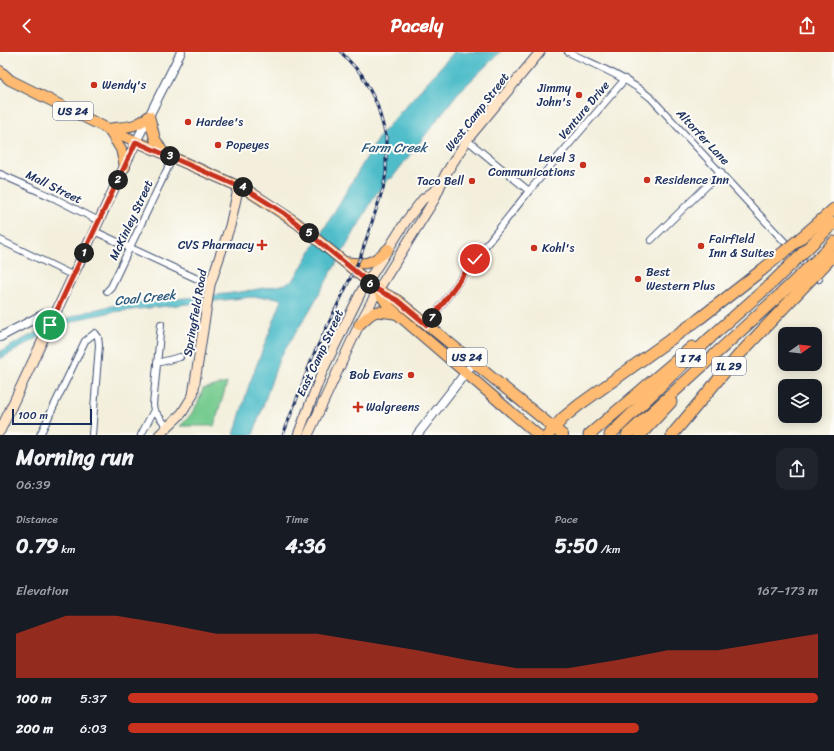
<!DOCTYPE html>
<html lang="en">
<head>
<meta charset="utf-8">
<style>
  :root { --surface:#171b24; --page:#20242c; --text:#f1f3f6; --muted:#9ea1a6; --accent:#c8321e }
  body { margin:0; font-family:Sriracha,sans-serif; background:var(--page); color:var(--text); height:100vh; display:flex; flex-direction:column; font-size:15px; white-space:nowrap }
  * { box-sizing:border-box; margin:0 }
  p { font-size:13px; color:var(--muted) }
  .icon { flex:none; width:22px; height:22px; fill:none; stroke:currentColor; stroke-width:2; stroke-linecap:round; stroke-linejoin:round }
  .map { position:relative; height:383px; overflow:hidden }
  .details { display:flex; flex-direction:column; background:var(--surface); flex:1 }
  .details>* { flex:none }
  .needle { width:26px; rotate:76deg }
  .controls { position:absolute; left:778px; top:275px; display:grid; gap:8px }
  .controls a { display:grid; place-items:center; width:44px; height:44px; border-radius:8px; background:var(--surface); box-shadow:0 2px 10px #0003; font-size:20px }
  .scale { position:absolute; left:12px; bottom:10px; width:80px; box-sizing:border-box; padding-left:4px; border:2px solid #1b2f5e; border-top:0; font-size:11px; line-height:14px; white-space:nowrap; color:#1b2f5e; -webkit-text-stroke:3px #fdfcf7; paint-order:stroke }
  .pin { position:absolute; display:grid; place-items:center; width:34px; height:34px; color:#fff; margin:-17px; border:2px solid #fff; border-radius:50%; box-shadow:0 1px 4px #0007 }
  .km { position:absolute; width:20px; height:20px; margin:-10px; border-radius:50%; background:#222; color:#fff; font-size:11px; line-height:20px; text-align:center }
  .round { display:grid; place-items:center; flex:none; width:42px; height:42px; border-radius:12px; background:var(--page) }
  .head { display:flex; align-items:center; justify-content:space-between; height:68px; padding:0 16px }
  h1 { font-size:22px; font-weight:700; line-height:30px }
  .figures { display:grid; grid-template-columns:repeat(3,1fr); gap:6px; height:68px; padding:4px 16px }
  .figures div { display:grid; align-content:center }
  .figures b { font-size:20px; font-weight:700 }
  .figures small { font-size:11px; font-weight:400 }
  .figures p { font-size:11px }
  .chart { height:112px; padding:8px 16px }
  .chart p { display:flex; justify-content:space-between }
  .chart svg { width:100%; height:72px; margin-top:4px; fill:var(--accent); opacity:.7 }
  ul { padding:0 16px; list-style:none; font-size:13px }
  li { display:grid; grid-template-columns:64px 48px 1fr; align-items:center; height:30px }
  li i { height:10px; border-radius:5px; background:var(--accent) }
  header { display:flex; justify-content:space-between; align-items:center; height:52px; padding:0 16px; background:var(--accent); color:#fff; font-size:18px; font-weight:700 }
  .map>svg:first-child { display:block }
  .green { fill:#76cb90; stroke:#487d77 }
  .water { fill:#4fbdc9; stroke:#357694 }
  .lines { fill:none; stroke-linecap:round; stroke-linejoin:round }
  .minor-casing { stroke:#3b4c71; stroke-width:8 }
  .tertiary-casing { stroke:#3b4c71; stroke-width:10 }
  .secondary-casing { stroke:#3b4c71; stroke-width:11 }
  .primary-casing { stroke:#3b4c71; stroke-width:12 }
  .trunk-casing { stroke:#3b4c71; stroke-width:12 }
  .motorway-casing { stroke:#3b4c71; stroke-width:13 }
  .minor { stroke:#fff; stroke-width:6 }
  .tertiary { stroke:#fff; stroke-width:8 }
  .secondary { stroke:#ffe4c6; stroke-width:9 }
  .primary { stroke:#febb71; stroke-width:10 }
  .trunk { stroke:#febb71; stroke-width:10 }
  .motorway { stroke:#febb71; stroke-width:11 }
  .rail-casing { stroke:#1b2f5e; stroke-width:3 }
  .rail { stroke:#fdfcf7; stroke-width:1.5; stroke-dasharray:4.5; stroke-linecap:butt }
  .motorway-bridge-casing { stroke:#3b4c71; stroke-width:13; stroke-linecap:butt }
  .motorway-bridge { stroke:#febb71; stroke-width:11 }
  .route-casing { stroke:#fff; stroke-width:8 }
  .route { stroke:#c8321e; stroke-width:5 }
  .poi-dot { fill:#c8321e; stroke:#fdfcf7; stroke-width:1.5 }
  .labels { text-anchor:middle; stroke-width:4; stroke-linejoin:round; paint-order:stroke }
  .shield { fill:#fdfcf7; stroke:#5f6c8c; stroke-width:1 }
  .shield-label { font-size:11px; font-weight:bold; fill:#1b2f5e }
  .poi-label { font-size:12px; fill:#1b2f5e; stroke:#fdfcf7; text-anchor:start }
  .street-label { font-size:12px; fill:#1b2f5e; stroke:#fdfcf7 }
  .water-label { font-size:13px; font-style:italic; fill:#2b5a7e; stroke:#fdfcf7 }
</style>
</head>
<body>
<header><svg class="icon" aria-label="back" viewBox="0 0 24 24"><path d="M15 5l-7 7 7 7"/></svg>Pacely<svg class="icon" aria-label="share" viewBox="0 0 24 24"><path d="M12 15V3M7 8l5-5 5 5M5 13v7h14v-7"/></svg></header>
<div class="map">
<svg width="834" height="383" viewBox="0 0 834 383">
  <rect width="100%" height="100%" fill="#fdfcf7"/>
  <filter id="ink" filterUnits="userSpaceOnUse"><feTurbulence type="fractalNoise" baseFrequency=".025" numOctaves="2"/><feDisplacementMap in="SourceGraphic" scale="8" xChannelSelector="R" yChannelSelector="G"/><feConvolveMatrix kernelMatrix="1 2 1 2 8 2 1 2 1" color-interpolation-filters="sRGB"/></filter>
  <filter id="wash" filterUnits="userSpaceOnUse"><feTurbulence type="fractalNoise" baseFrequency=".012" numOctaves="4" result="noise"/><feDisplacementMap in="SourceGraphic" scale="16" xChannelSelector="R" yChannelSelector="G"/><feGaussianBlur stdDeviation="0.9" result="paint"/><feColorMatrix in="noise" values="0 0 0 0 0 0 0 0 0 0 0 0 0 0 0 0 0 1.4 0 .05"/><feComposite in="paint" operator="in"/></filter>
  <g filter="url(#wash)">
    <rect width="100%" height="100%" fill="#f3efdc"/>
    <path class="green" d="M227,331L214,374H180C193,362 198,353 203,337Z"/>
    <path class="water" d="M454,0H501L496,4L457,42L392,126L388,127L376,142L308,261L279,307L253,383H234L249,333L282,248C275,243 261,246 252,245L112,260L88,265L59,274L0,307V300C36,280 71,261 112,254C162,246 214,246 264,236C274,234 283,234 293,229L380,83Z"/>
  </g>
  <g filter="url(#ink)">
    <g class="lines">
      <g class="minor-casing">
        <path id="minor" d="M568,0C597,14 626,25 651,46L819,227
          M467,88L529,139
          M0,122L54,146L99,169
          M94,179L204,230
          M0,188L74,224
          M651,188L721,120
          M107,239L111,235L173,105
          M161,272L153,353L154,358L168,376
          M427,273L475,207L529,139L625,27
          M157,311L180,305
          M40,383L85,289L95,281L98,285L99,293L92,383
          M141,383L154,358"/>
      </g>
      <g class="tertiary-casing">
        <path id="tertiary" d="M136,90L181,0
          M0,285L40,264L45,262L54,265
          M417,383L474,310"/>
      </g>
      <g class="secondary-casing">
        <path id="secondary" d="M0,379L136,90
          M159,383L182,361L193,343L210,233L230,174L239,133
          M298,383L323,318L361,240L406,169L423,147L437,137
          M308,383L359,273L378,238L434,148L445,123L467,88L540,0"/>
      </g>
      <g class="primary-casing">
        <path id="primary" d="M0,19L10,28L108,77L247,138L297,171L378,238L397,248L554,376
          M149,64L155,87L164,102
          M108,77C127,74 134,77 149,64
          M109,78L121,97L125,115
          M344,210C366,213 371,213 388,197
          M378,239L389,255L538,383
          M359,273C375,257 375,258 396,262"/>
      </g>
      <g class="trunk-casing">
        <path id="trunk" d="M554,376L563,383"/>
      </g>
      <g class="motorway-casing">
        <path id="motorway" d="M809,179L834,157
          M817,187L834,171
          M827,198L834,190
          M548,383L563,366L579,353L699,267L762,218
          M589,383L692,295
          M610,383L711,285L773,230
          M627,383L783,240
          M640,383L671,350
          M672,383L738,304L791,248"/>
      </g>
      <use href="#minor" class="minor"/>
      <use href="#tertiary" class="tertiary"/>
      <use href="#secondary" class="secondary"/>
      <use href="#primary" class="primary"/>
      <use href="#trunk" class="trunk"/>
      <use href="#motorway" class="motorway"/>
      <g class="rail-casing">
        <path id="rail" d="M283,383L313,304L360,206L383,137L386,121V84L377,52L362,23L341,0"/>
      </g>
      <use href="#rail" class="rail"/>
      <g class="motorway-bridge-casing">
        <path id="motorway-bridge" d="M762,218L809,179
          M773,230L817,187
          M783,240L827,198
          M791,248L833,204"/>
      </g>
      <use href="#motorway-bridge" class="motorway-bridge"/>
    </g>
  </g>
  <g class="lines" filter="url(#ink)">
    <g class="route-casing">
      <path id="route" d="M50,273L136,90L247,138L284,161L378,238L397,248L427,273L475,207"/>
    </g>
    <use href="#route" class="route"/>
  </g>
  <g class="poi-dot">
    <circle cx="94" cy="33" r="4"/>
    <circle cx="579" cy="43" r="4"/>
    <circle cx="188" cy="70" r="4"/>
    <circle cx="218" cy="93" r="4"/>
    <circle cx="583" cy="113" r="4"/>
    <circle cx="647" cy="128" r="4"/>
    <circle cx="472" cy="129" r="4"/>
    <path d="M260 187h4v4h4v4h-4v4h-4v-4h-4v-4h4z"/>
    <circle cx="701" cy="194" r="4"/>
    <circle cx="534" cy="196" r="4"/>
    <circle cx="638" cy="227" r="4"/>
    <circle cx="411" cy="323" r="4"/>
    <path d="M356 349h4v4h4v4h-4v4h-4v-4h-4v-4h4z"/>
  </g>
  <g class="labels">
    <g class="shield">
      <rect x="53" y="50" width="40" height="18" rx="3"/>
      <rect x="447" y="296" width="40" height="18" rx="3"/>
      <rect x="676" y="297" width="30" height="18" rx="3"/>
      <rect x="712" y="305" width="34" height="18" rx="3"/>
    </g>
    <g class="shield-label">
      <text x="73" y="63">US 24</text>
      <text x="467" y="309">US 24</text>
      <text x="691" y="310">I 74</text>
      <text x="729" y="318">IL 29</text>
    </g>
    <g class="poi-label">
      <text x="102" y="37">Wendy's</text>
      <text x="571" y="40" text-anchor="end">Jimmy<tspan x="571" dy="14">John's</tspan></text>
      <text x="196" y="74">Hardee's</text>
      <text x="226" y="97">Popeyes</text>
      <text x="575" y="110" text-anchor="end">Level 3<tspan x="575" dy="14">Communications</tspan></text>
      <text x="655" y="132">Residence Inn</text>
      <text x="464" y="133" text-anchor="end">Taco Bell</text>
      <text x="709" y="191">Fairfield<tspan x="709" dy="14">Inn &amp; Suites</tspan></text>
      <text x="254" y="197" text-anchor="end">CVS Pharmacy</text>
      <text x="542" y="200">Kohl's</text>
      <text x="646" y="224">Best<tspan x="646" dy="14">Western Plus</tspan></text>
      <text x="403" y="327" text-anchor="end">Bob Evans</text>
      <text x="366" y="359">Walgreens</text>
    </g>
    <g class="street-label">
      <text transform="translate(584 58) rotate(-50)" y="4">Venture Drive</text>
      <text transform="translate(477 60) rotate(-52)" y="4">West Camp Street</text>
      <text transform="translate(703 85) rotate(47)" y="4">Altorfer Lane</text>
      <text transform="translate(54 135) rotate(26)" y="4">Mall Street</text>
      <text transform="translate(131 168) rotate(-65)" y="4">McKinley Street</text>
      <text transform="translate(195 261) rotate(-80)" y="4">Springfield Road</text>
      <text transform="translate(320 301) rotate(-65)" y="4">East Camp Street</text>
    </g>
    <g class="water-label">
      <text x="394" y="100">Farm Creek</text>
      <text transform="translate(145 245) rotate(-6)" y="5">Coal Creek</text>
    </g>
  </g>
</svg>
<div class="controls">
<a><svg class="needle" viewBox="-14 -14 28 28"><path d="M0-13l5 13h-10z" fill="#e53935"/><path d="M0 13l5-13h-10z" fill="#9ea1a6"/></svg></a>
<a><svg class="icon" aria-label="layers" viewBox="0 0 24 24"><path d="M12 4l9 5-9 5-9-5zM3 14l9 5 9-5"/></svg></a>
</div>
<div class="scale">100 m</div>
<div class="pin" style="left:50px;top:273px;background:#1e9e55"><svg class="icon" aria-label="arrive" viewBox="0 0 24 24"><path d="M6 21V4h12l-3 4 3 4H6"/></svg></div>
<div class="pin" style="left:475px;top:207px;background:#d93025"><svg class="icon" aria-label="check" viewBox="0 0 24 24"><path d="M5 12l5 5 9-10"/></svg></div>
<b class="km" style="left:84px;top:201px">1</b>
<b class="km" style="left:118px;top:128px">2</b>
<b class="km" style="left:170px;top:104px">3</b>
<b class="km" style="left:243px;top:135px">4</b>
<b class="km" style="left:309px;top:181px">5</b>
<b class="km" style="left:370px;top:232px">6</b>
<b class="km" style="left:432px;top:266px">7</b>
</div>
<section class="details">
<div class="head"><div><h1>Morning run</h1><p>06:39</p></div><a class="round"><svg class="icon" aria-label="share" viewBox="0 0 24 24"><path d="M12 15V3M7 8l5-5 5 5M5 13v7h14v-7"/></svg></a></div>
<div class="figures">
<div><p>Distance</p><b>0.79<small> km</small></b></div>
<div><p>Time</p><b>4:36</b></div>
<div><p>Pace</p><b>5:50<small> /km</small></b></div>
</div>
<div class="chart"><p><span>Elevation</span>167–173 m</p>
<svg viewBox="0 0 160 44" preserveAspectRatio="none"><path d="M0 44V17L10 6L20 6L30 11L40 17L50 17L60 17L70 22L80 27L90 33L100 38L110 38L120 33L130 27L140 27L150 22L160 17V44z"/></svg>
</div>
<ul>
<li><b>100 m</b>5:37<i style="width:100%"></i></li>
<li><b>200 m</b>6:03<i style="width:74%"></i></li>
</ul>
</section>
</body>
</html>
